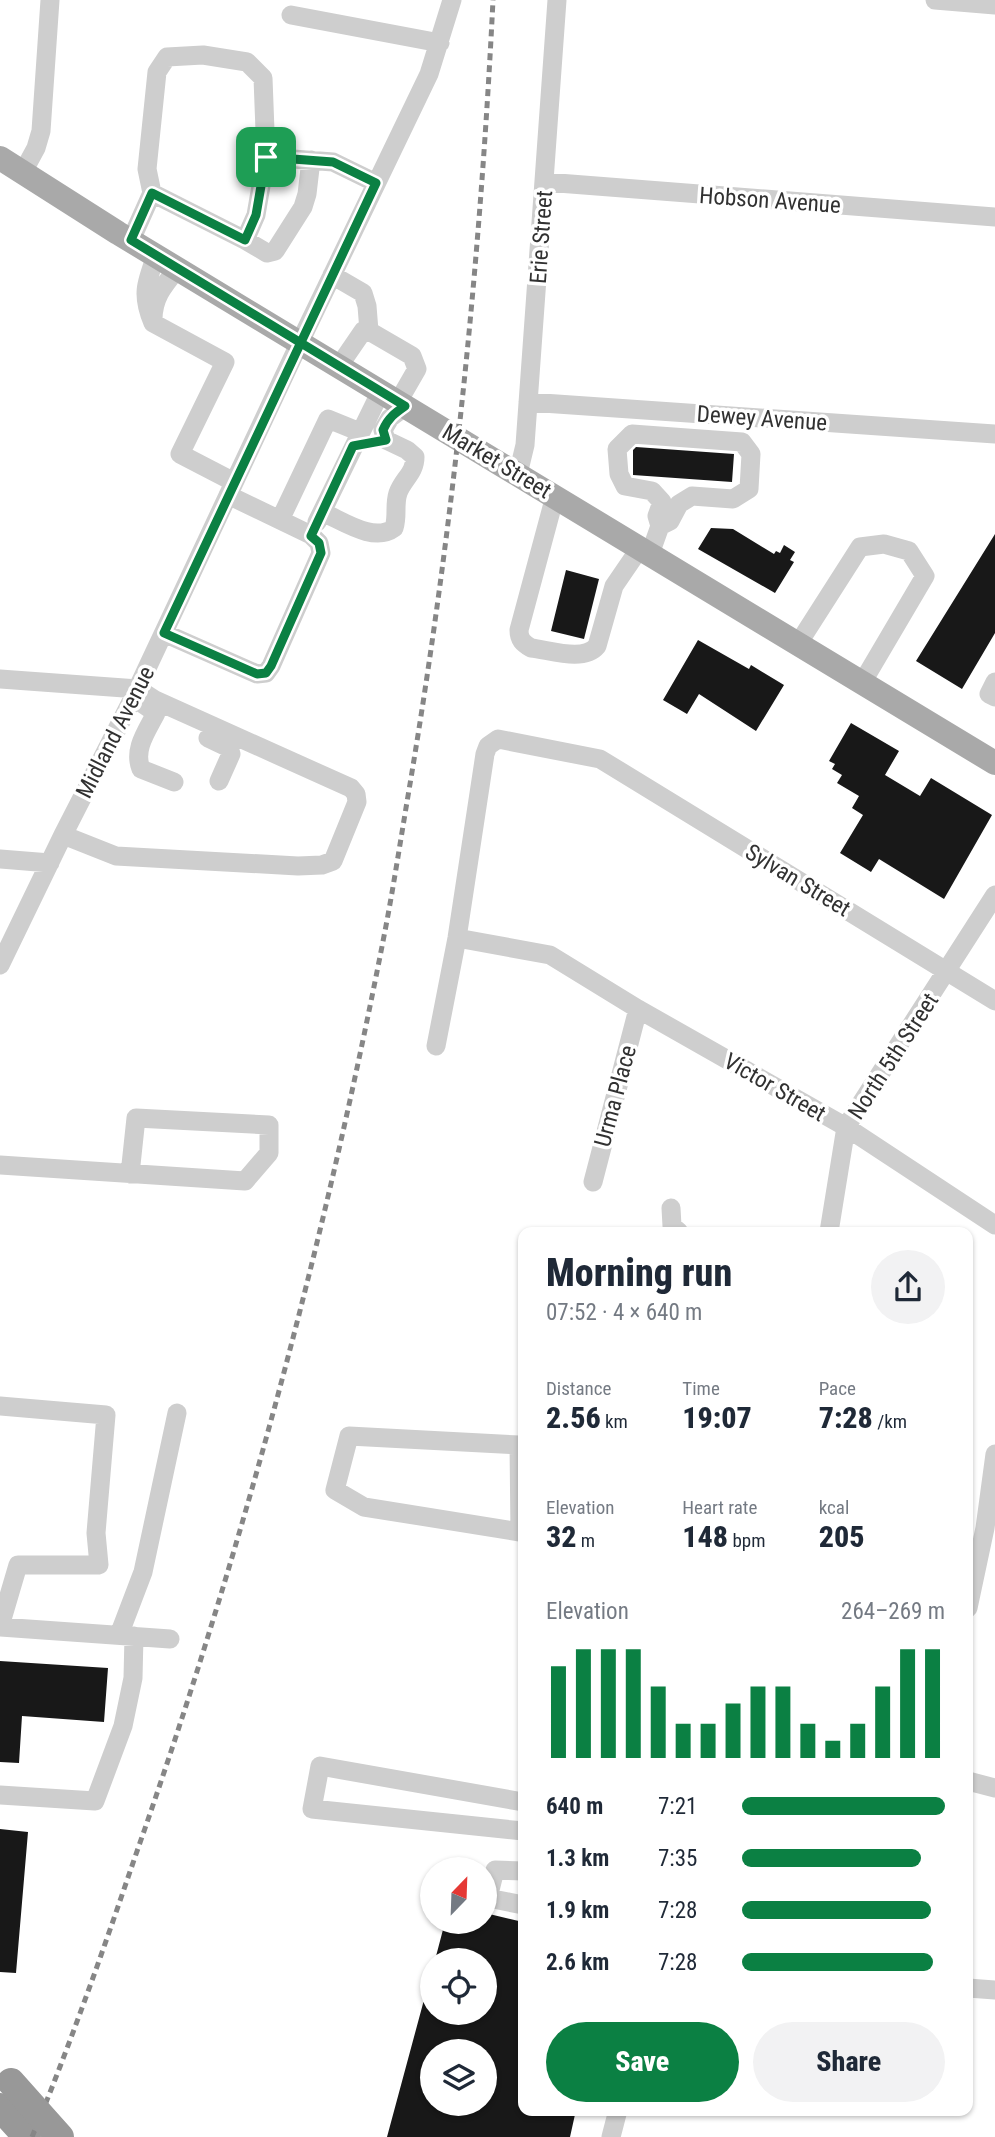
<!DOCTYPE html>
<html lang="en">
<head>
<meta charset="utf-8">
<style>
  :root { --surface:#fff; --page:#f2f2f3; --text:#1f2937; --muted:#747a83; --accent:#0b8043 }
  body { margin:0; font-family:"Roboto Condensed",sans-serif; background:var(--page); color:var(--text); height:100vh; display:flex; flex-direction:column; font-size:26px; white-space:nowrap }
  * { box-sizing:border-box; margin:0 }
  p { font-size:23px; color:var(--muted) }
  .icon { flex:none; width:38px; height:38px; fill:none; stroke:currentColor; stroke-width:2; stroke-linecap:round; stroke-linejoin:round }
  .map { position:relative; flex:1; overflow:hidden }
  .panel { position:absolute; left:518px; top:1227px; width:455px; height:889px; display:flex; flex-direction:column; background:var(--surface); border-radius:14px; box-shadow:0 2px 5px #0004 }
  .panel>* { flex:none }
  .needle { width:46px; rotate:23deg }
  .fabs { position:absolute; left:420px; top:1857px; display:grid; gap:14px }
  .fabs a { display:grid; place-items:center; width:77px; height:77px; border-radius:50%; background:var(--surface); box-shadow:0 2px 5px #0004; font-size:35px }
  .pin { position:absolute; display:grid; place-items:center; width:60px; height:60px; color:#fff; margin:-30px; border-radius:14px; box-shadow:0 4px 10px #0006 }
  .round { display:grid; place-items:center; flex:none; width:74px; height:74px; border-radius:37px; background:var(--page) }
  .overview { display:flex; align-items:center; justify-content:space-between; height:119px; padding:0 28px }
  h1 { font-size:38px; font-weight:800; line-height:52px }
  .metrics { display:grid; grid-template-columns:repeat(3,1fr); gap:10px; height:119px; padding:7px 28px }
  .metrics div { display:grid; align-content:center }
  .metrics b { font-size:30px; font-weight:800 }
  .metrics small { font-size:19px; font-weight:400 }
  .metrics p { font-size:19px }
  .chart { height:196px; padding:14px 28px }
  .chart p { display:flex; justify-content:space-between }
  .chart svg { width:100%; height:126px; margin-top:7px; stroke:var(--accent); stroke-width:6 }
  .button { display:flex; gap:14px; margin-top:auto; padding:14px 28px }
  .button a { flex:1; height:80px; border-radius:42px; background:var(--accent); color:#fff; font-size:28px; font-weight:800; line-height:80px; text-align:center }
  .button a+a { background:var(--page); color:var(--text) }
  ul { padding:0 28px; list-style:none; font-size:23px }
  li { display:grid; grid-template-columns:112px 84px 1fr; align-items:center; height:52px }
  li i { height:18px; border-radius:9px; background:var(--accent) }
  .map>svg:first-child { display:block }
  .building { fill:#181818; fill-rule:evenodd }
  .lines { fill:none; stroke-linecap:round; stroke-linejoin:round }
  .minor { stroke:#cecece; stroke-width:19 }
  .major { stroke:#a9a9a9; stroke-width:24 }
  .highway { stroke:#989898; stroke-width:28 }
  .rail { stroke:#868686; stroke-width:5; stroke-dasharray:7 5; stroke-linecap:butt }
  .highway-bridge { stroke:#989898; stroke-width:28 }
  .route-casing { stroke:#fff; stroke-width:14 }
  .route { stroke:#0b8043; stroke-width:9 }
  .labels { text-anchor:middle; stroke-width:7; stroke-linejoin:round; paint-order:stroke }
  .street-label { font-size:23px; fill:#313131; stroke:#fff }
</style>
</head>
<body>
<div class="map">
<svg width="995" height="2137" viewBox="0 0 995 2137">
  <rect width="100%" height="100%" fill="#fff"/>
  <path class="building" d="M636,447L734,454L732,482L633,475V450Z
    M711,528L733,529L774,554L776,551L780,553L784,545L795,552L790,560L794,562L775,593L698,549Z
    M995,534V633L962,689L916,661Z
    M566,570L599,579L584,639L551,631Z
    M698,640L749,669L751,665L784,685L756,731L699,694L687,714L663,700Z
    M851,723L899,751L885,775L920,796L931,778L992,815L944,899L879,859L871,872L840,853L863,815L852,808L859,796L837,783L842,775L832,769L835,764L829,761Z
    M0,1661L108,1668L104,1722L22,1716L19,1763L0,1762Z
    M0,1829L28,1832L16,1973L0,1972Z
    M485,1913L523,1922V2110H576L570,2137H387L428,1985L432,1986V2012H485V1960H435L445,1922H485ZM432,2051H485V2104H432Z"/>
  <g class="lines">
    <path class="minor" d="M935,0L995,5
      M291,15L440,43
      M23,172L36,148L41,131L50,0
      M545,182L995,217
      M152,193L245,240L256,215L266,157L333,162L376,183
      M131,240L152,193L147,169L157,72L167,57L203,55L247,62L263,78L266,157
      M245,240L267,253L275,251L303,207L307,194L311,160
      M156,256C146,283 141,295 153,323C152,299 163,286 178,268
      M332,275L363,293L367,306L369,331
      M153,323L225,362L180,454L234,482
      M339,366L363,331H369L412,356L417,369L398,402
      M528,402L995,434
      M518,474L525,445L557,0
      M555,496L519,630C519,640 523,643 531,648C550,650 584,662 597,646L614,586L640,548
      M322,512C343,521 374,543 394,528C398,516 394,505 398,493C403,479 415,473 415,457L407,450L386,440L383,430L390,418L406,406
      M280,520L328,419L360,432
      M317,522L381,391
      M650,554L660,526L657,516L662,502L652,491L625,486L619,474L617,449L632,434L742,442L751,454L749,489L733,499L692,496L679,504L670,521L660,526
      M164,633L257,674L266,673L271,666L321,553L319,543L311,535L228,495
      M798,644L860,547L884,544L909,551L925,576L862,683
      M0,679L138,689L155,700L351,788L356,794L357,802L333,861L322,865L298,866L116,856L63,835
      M995,682L989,694L995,697
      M137,700L156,713C147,731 133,749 141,769L174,782
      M208,738L229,748L231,754L219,781
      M0,859L50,863
      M457,938L550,955L638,1009L846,1127L995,1225
      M0,965L63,835L133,698L300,342L429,74L452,0
      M436,1046L457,938L485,754L488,746L498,739L600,759L995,1001
      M0,1165L245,1181L269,1153V1125L136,1118L130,1174
      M593,1182L638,1009
      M671,1208L672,1226L679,1232
      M829,1232L846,1127L995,895
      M0,1406L106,1415L96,1533L99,1565H18L0,1626
      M520,1532L519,1445L349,1436L335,1490L364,1507L520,1532L523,1533
      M968,1608L985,1528L995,1454
      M0,1627L170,1639
      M119,1635L143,1572L177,1413
      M968,1781L995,1788
      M0,1795L95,1801L123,1726L133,1678L134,1636
      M523,1802L320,1766L312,1809L523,1831
      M523,1871L495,1870L488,1898L523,1905
      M968,1988L995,1990
      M611,2137L618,2110"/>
    <path class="major" d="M0,158L118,233L995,763"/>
    <path class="highway" d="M0,2107L27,2137"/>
    <path class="rail" d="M32,2137C70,2045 103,1951 135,1857C241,1555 324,1246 385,931C394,884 401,837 409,790C453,528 480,265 493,0"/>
    <path class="highway-bridge" d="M11,2082L60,2137"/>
  </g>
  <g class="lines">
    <g class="route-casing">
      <path id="route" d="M266,157L333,162L376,183L164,633L257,674L266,673L271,666L321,553L319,543L311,536L353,446L386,440L383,430C388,418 395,413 405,406L131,240L152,193L245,240L256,215L266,157"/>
    </g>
    <use href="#route" class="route"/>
  </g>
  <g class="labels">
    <g class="street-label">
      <text transform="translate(770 200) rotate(4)" y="8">Hobson Avenue</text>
      <text transform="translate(541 237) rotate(-86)" y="8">Erie Street</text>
      <text transform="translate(762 418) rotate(4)" y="8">Dewey Avenue</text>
      <text transform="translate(497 461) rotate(31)" y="8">Market Street</text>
      <text transform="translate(115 732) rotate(-63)" y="8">Midland Avenue</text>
      <text transform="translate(798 880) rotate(31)" y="8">Sylvan Street</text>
      <text transform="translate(893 1056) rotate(-57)" y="8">North 5th Street</text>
      <text transform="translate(775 1087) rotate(30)" y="8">Victor Street</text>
      <text transform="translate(615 1096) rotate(-75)" y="8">Urma Place</text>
    </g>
  </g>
</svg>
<div class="fabs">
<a><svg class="needle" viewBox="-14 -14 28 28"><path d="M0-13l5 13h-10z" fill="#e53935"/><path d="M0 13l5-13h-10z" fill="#747a83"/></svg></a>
<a><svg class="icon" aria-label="locate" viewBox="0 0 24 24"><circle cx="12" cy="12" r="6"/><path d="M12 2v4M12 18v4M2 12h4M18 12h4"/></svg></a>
<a><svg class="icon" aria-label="layers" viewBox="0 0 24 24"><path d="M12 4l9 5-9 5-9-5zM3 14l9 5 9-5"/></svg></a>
</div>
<div class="pin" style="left:266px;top:157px;background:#1e9e55"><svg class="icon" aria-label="arrive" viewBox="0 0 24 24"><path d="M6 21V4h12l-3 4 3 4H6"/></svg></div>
<section class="panel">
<div class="overview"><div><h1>Morning run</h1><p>07:52 · 4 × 640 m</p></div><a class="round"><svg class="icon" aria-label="share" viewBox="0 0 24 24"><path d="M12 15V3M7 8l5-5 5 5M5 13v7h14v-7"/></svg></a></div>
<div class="metrics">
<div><p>Distance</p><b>2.56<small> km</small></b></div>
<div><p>Time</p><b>19:07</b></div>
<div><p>Pace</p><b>7:28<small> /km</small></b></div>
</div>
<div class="metrics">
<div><p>Elevation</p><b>32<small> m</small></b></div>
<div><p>Heart rate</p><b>148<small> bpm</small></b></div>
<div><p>kcal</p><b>205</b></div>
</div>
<div class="chart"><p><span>Elevation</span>264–269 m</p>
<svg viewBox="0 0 160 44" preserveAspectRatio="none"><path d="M5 44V12M15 44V6M25 44V6M35 44V6M45 44V19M55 44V32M65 44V32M75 44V25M85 44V19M95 44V19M105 44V32M115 44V38M125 44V32M135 44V19M145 44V6M155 44V6"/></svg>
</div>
<ul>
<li><b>640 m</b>7:21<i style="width:100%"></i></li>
<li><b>1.3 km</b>7:35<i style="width:88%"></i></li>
<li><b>1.9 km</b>7:28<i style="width:93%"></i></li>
<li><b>2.6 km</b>7:28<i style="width:94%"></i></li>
</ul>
<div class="button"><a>Save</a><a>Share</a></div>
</section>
</div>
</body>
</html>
